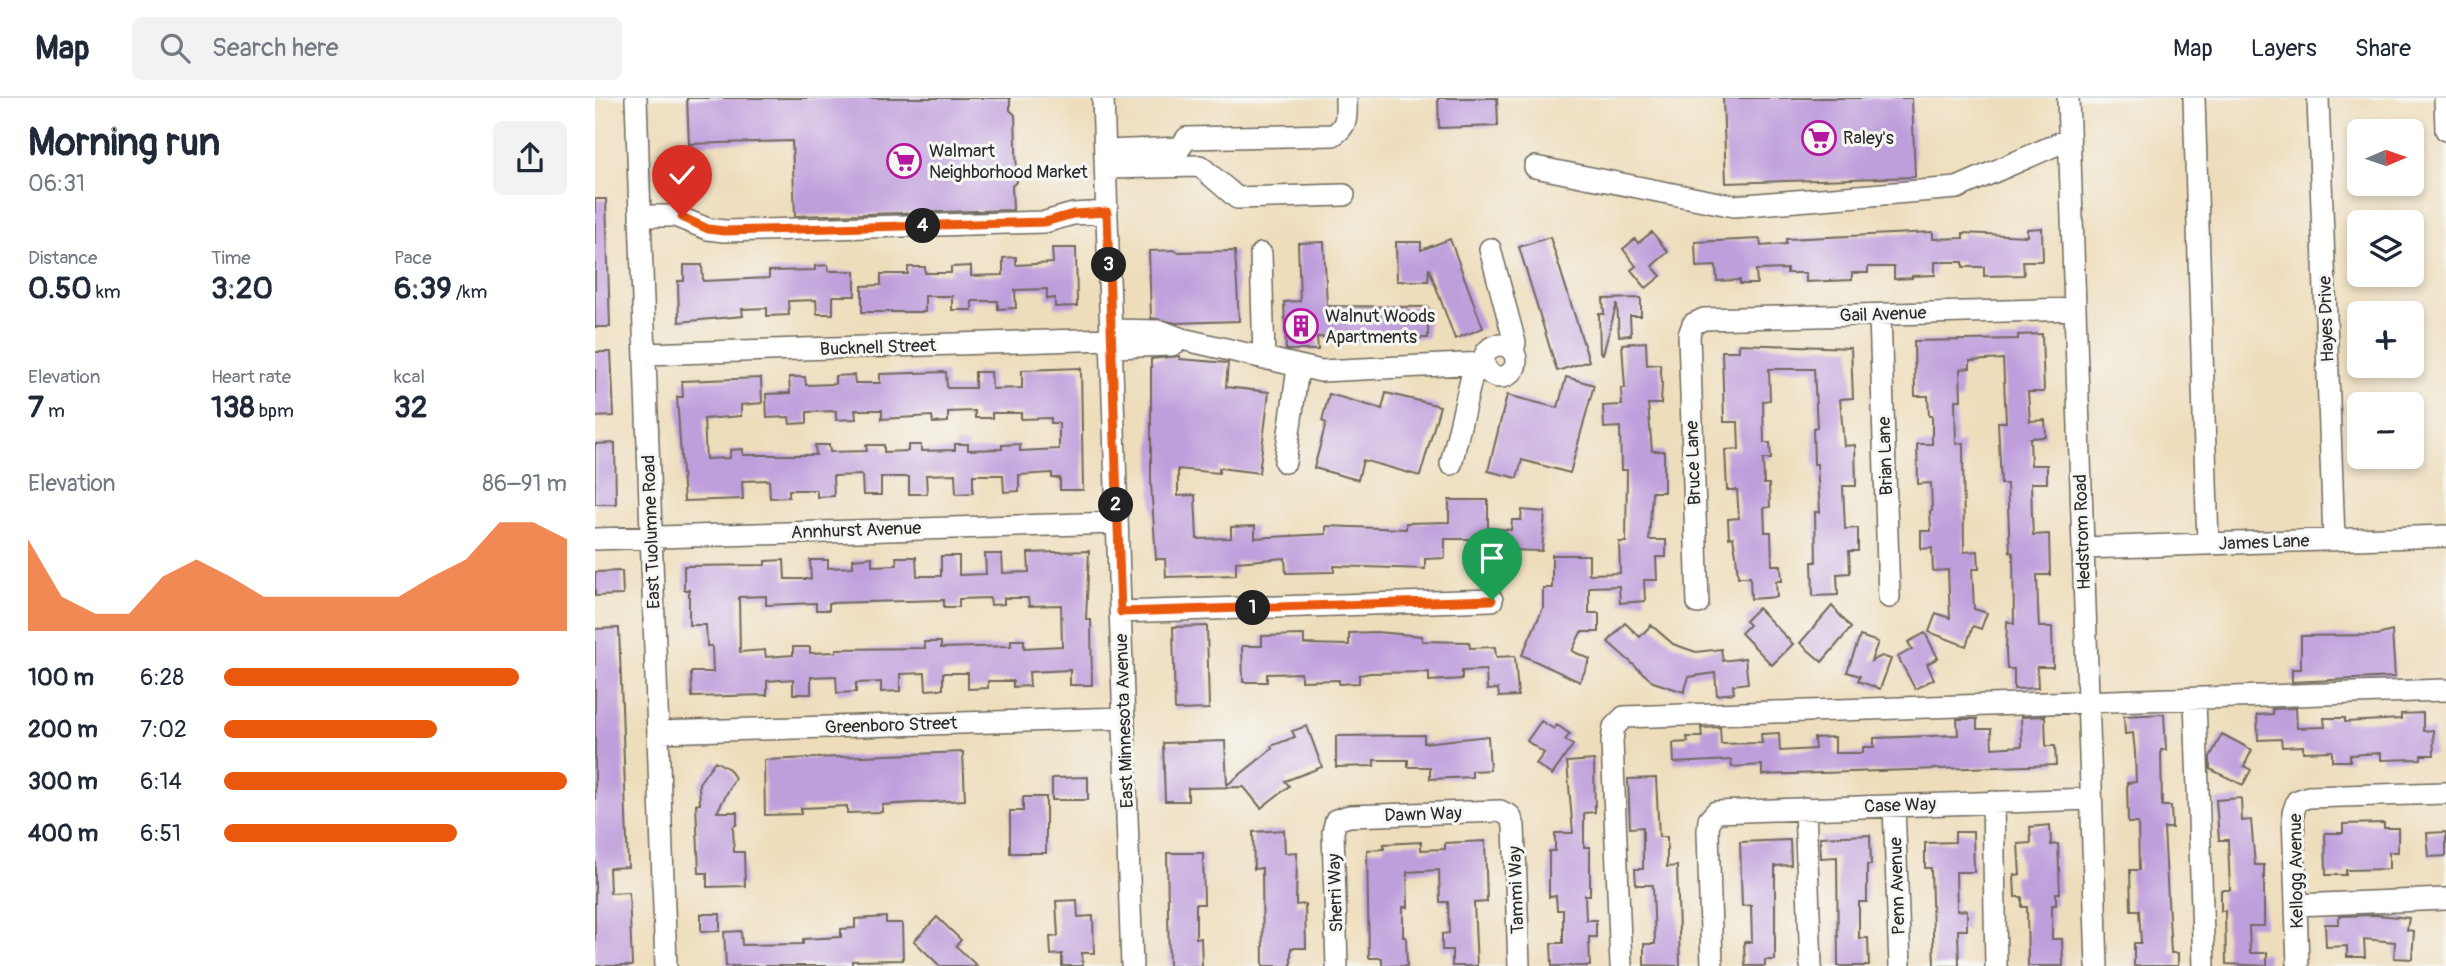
<!DOCTYPE html>
<html lang="en">
<head>
<meta charset="utf-8">
<style>
  :root { --surface:#fff; --page:#f2f2f3; --text:#1f2937; --muted:#747a83; --line:#e0e1e3; --accent:#ea580c }
  body { margin:0; font-family:Pangolin,sans-serif; background:var(--page); color:var(--text); height:100vh; display:flex; flex-direction:column; font-size:26px; white-space:nowrap }
  * { box-sizing:border-box; margin:0 }
  p { font-size:23px; color:var(--muted) }
  .icon { flex:none; width:38px; height:38px; fill:none; stroke:currentColor; stroke-width:2; stroke-linecap:round; stroke-linejoin:round }
  .map { position:relative; flex:1; overflow:hidden }
  .drawer { display:flex; flex-direction:column; background:var(--surface); width:595px }
  .drawer>* { flex:none }
  .needle { width:46px; rotate:88deg }
  .buttons { position:absolute; left:1752px; top:21px; display:grid; gap:14px }
  .buttons a { display:grid; place-items:center; width:77px; height:77px; border-radius:10px; background:var(--surface); box-shadow:0 4px 10px #0003; font-size:35px }
  .pin { position:absolute; display:grid; place-items:center; width:60px; height:60px; color:#fff; margin:-72px -30px; border-radius:50% 50% 50% 0; rotate:-45deg; box-shadow:0 0 7px #0007 }
  .pin .icon { rotate:45deg }
  .km { position:absolute; width:35px; height:35px; margin:-18px; border-radius:50%; background:#222; color:#fff; font-size:19px; line-height:35px; text-align:center }
  .round { display:grid; place-items:center; flex:none; width:74px; height:74px; border-radius:10px; background:var(--page) }
  .summary { display:flex; align-items:center; justify-content:space-between; height:119px; padding:0 28px }
  h1 { font-size:38px; font-weight:700; line-height:52px }
  .stats { display:grid; grid-template-columns:repeat(3,1fr); gap:10px; height:119px; padding:7px 28px }
  .stats div { display:grid; align-content:center }
  .stats b { font-size:30px; font-weight:700 }
  .stats small { font-size:19px; font-weight:400 }
  .stats p { font-size:19px }
  .chart { height:196px; padding:14px 28px }
  .chart p { display:flex; justify-content:space-between }
  .chart svg { width:100%; height:126px; margin-top:7px; fill:var(--accent); opacity:.7 }
  ul { padding:0 28px; list-style:none; font-size:23px }
  li { display:grid; grid-template-columns:112px 84px 1fr; align-items:center; height:52px }
  li i { height:18px; border-radius:9px; background:var(--accent) }
  header { display:flex; align-items:center; gap:42px; box-sizing:border-box; height:98px; padding:0 35px; background:var(--surface); border-bottom:2px solid var(--line) }
  header strong { font-size:33px }
  nav { display:flex; gap:38px; margin-inline-start:auto; font-size:24px }
  .search { width:490px; height:63px; background:var(--page); display:flex; align-items:center; gap:18px; box-sizing:border-box; padding:0 24px; border-radius:10px; color:var(--muted); font-size:26px }
  main { display:flex; flex:1; min-height:0 }
  .map>svg:first-child { display:block }
  .building { fill:#bf9edc; fill-rule:evenodd }
  .lines { fill:none; stroke-linecap:round; stroke-linejoin:round }
  .minor-casing { stroke:#6f695d; stroke-width:24 }
  .minor { stroke:#fff; stroke-width:21 }
  .route-casing { stroke:#fff; stroke-width:14 }
  .route { stroke:#ea580c; stroke-width:9 }
  .labels { text-anchor:middle; stroke-width:6; stroke-linejoin:round; paint-order:stroke }
  .poi-label { font-size:18px; fill:#2b2b2b; stroke:#f6f6f2; text-anchor:start }
  .street-label { font-size:18px; fill:#2b2b2b; stroke:#f6f6f2 }
</style>
</head>
<body>
<header>
<strong>Map</strong>
<div class="search"><svg class="icon" aria-label="search" viewBox="0 0 24 24"><circle cx="10" cy="10" r="6"/><path d="M15 15l6 6"/></svg>Search here</div>
<nav><a>Map</a><a>Layers</a><a>Share</a></nav>
</header>
<main>
<section class="drawer">
<div class="summary"><div><h1>Morning run</h1><p>06:31</p></div><a class="round"><svg class="icon" aria-label="share" viewBox="0 0 24 24"><path d="M12 15V3M7 8l5-5 5 5M5 13v7h14v-7"/></svg></a></div>
<div class="stats">
<div><p>Distance</p><b>0.50<small> km</small></b></div>
<div><p>Time</p><b>3:20</b></div>
<div><p>Pace</p><b>6:39<small> /km</small></b></div>
</div>
<div class="stats">
<div><p>Elevation</p><b>7<small> m</small></b></div>
<div><p>Heart rate</p><b>138<small> bpm</small></b></div>
<div><p>kcal</p><b>32</b></div>
</div>
<div class="chart"><p><span>Elevation</span>86–91 m</p>
<svg viewBox="0 0 160 44" preserveAspectRatio="none"><path d="M0 44V12L10 32L20 38L30 38L40 25L50 19L60 25L70 32L80 32L90 32L100 32L110 32L120 25L130 19L140 6L150 6L160 12V44z"/></svg>
</div>
<ul>
<li><b>100 m</b>6:28<i style="width:86%"></i></li>
<li><b>200 m</b>7:02<i style="width:62%"></i></li>
<li><b>300 m</b>6:14<i style="width:100%"></i></li>
<li><b>400 m</b>6:51<i style="width:68%"></i></li>
</ul>
</section>
<div class="map">
<svg width="1851" height="868" viewBox="0 0 1851 868">
  <rect width="100%" height="100%" fill="#f6f6f2"/>
  <filter id="ink" filterUnits="userSpaceOnUse"><feTurbulence type="fractalNoise" baseFrequency=".0143" numOctaves="2"/><feDisplacementMap in="SourceGraphic" scale="14" xChannelSelector="R" yChannelSelector="G"/><feConvolveMatrix kernelMatrix="1 2 1 2 8 2 1 2 1" color-interpolation-filters="sRGB"/></filter>
  <filter id="wash" filterUnits="userSpaceOnUse"><feTurbulence type="fractalNoise" baseFrequency=".00686" numOctaves="4" result="noise"/><feDisplacementMap in="SourceGraphic" scale="28" xChannelSelector="R" yChannelSelector="G"/><feGaussianBlur stdDeviation="1.57" result="paint"/><feColorMatrix in="noise" values="0 0 0 0 0 0 0 0 0 0 0 0 0 0 0 0 0 1.4 0 .05"/><feComposite in="paint" operator="in"/></filter>
  <g filter="url(#wash)">
    <rect width="100%" height="100%" fill="#edb"/>
    <g id="blocks">
      <path class="building" d="M92,0H415V12L420,17L422,83L417,88L418,112L200,118L197,43L94,46Z
        M843,0H902L903,28L844,30Z
        M1128,0H1317L1320,79L1131,85Z
        M0,101H11L15,229H0Z
        M1447,130L1448,163H1428L1429,177L1389,178V169H1368V164H1340V177L1317,178V180L1299,181V169H1273V175H1257V182L1211,184V175H1192V171L1161,172L1162,186H1145V182L1122,183L1121,168L1101,169L1100,144L1165,141L1166,148L1191,146V141L1338,134V141L1368,140V135L1432,138V131Z
        M1057,134L1073,154L1057,168L1066,178L1051,190L1036,172L1041,168L1028,151L1040,141L1043,145Z
        M955,139L994,263L962,273L924,149Z
        M855,141L888,230L860,241L834,170L833,183H802L801,144H826V152Z
        M729,144L732,208L833,209V240L722,239L723,252H691L689,204L705,203L703,145Z
        M457,150H481L482,208L460,209V200L452,201V191L420,192L421,210L403,211V203H377V212H357V198H330V214H267V188L286,187V176H313V169H330V175H356V169L376,168V178L408,177V160L421,159V167L458,165Z
        M581,152L582,154L640,153L644,223L581,225L556,220L554,153Z
        M89,167H107L108,183L174,180V173L220,172V168L233,167V173H260V198H238V216H222L221,202L193,203L194,217L172,218V210L147,211L148,218L84,224L83,183H89Z
        M1046,200V218H1035L1036,237L1024,238L1022,205L1008,256L1005,255L1004,216H1009L1008,201Z
        M1447,236L1449,294H1433L1435,323L1450,322L1451,339L1435,340L1436,367H1452V385H1436L1437,417L1438,437L1454,436L1455,477H1442L1443,508L1444,529H1457L1458,569H1442L1443,590L1419,591V571H1412L1411,553L1412,523L1419,526L1418,455L1415,454L1412,386H1406L1403,324H1411L1408,261L1375,263V270L1365,271L1366,302H1360L1361,346L1368,345L1369,454L1383,453L1384,471H1377L1379,511L1392,515L1386,531L1378,528L1371,548L1334,534L1341,515L1355,520L1353,472L1338,473L1337,450L1326,451V433H1336L1335,413H1337L1336,385L1323,386L1322,346H1337V318H1334L1333,298H1320L1319,243L1423,241V237Z
        M1051,244L1052,267L1065,266L1067,284L1066,306H1053L1057,353H1069V394H1057L1054,442H1071V459H1061L1062,482H1049L1050,503L1025,505L1024,488L994,489V515H1004V534H986L977,553L995,561L985,584L927,557L948,510V490H957V457H994V476L1025,475L1024,444H1031L1032,372H1026L1025,329L1009,330L1008,308L1027,307L1026,290H1030L1027,246Z
        M1144,246L1256,250L1258,300L1245,301L1249,348L1260,347L1261,388H1248L1250,431L1263,430V453H1254L1255,475L1242,476L1243,497L1218,498L1217,464H1221L1220,414H1225L1222,366H1219L1218,330L1222,329L1219,271H1174L1175,302L1168,303L1169,345H1175L1176,361H1168L1169,386H1174L1175,409L1169,410L1170,434H1176L1177,467H1186L1187,483H1181L1182,499L1156,501L1155,479H1143L1141,457L1138,439L1134,440L1133,421L1144,420L1142,392H1132L1130,352L1144,351L1143,324H1129L1127,253H1144Z
        M0,254H16L19,318L0,319Z
        M585,258V261L633,265L631,289L674,294L664,375L624,370V375L583,371V398L600,397L602,441L636,440V429L660,428V440L731,436V428L811,431V425L854,424V402H893V430L916,432L917,422H926L927,412L950,414L947,453L874,451V441H850V460L830,461V471L739,468V474L691,475L690,460L641,464V477L571,479L570,461H561L556,385V261Z
        M486,270L488,392H465V380H457V375L424,377V393L409,394L408,377H378V395L361,396L360,376L331,377L332,396H314V379H286V397H268L267,377L238,378L239,398L222,399V392H194V399L175,400L174,382L147,383L148,401L89,403L82,299H88L87,283L166,280L167,305L146,307V318L109,321L111,361L135,360V352L148,351V357H221L220,347H234L235,354L272,353L271,347H289V354L313,353V347H326V353L360,352V346H373V352L407,351V347L425,346V353L464,351V325H456V320L426,321V315H397V320H380V313L353,314V324L338,325L337,318L287,321V312H260L261,321L241,322V313L212,314V325L195,326L194,319L172,320L171,296L195,295L194,279H210L211,287L240,286V278L259,277L260,285H285V276L351,274L352,290H380V274H396L397,291L427,290V272Z
        M971,279L999,287L975,375L927,362L922,380L893,373L912,297L963,310Z
        M791,295L845,308L825,378L768,362L763,382L719,370L731,325L727,323L734,296L787,311Z
        M20,345L21,406H0V346Z
        M494,453L491,522H496L497,587H475V572L434,574L435,588L418,589V583H393V590L373,591V575H348V591L331,592L330,575L305,576V593L286,594V584L261,585V594L242,595L241,578L216,579V596H198V581L172,583V597L97,599L96,574H118L117,548H112L111,527H94V492H89V468L170,467V463L189,462L190,481H216L215,462H233V470L258,469V461L277,459V468L302,467L301,459H321L322,478H346V458H364V477L391,476L390,456H407L408,475L434,474L433,455ZM171,498V507L221,505V512H234V505L349,502V509H364V501L395,500L396,507L409,506V500H433L434,508L466,507L467,548L429,550V542H416V548L346,550V544H329L330,550L241,551V554L215,555V549H198V557L171,559L170,552L145,554L144,499Z
        M27,473L28,497L0,498V474Z
        M1237,508L1256,530L1227,564L1205,545Z
        M1163,510L1198,546L1177,567L1146,535L1154,527L1150,523Z
        M1030,525L1045,539L1056,527L1078,546L1101,554L1126,551L1128,563L1150,560L1153,585L1138,587L1139,595L1122,597L1120,575L1094,579L1089,594L1058,584L1013,544Z
        M612,528L614,611L580,612L578,529Z
        M24,530L33,769L14,770L15,795L34,794L37,868H0V531Z
        M1797,533L1800,579L1697,584V571H1706V538L1782,537Z
        M781,534L827,538V543L874,544L875,550L900,549L901,559L920,558L923,598L904,599L903,591L892,592L891,572L867,573V581L834,583V574L775,575L764,577V585L744,586V582L706,583V575L672,576V584H648L647,548H667V538L709,537V546L754,547V535Z
        M1330,535L1343,560L1332,566L1339,581L1320,591L1303,559L1317,551L1313,544Z
        M1265,538L1283,544L1276,563L1287,558L1296,561L1285,591L1263,583L1265,578L1252,574Z
        M1701,610L1702,630L1730,629L1729,620H1750V624L1806,621V616L1828,615V633L1838,632L1839,657H1826V661L1786,662V655L1755,657V663H1737V653L1708,654V648L1687,649L1686,641L1663,642L1662,617L1678,616L1677,611Z
        M1569,616L1571,652H1566L1567,708H1576L1577,730H1569L1576,855H1583V868H1539V845H1546L1544,812H1536L1535,772H1544L1543,725H1533L1532,685L1541,684L1540,654L1538,635L1530,636L1529,618Z
        M1450,618L1451,648H1460L1461,667L1167,677V667L1137,669L1136,662L1079,665L1078,645L1093,644L1092,639H1107L1106,630L1125,629L1126,646L1167,645L1166,636L1184,635L1185,653L1220,651L1219,640L1240,639V655H1268V649H1279V640L1363,637L1362,621H1382V631H1396L1397,650L1427,648L1426,619Z
        M946,623L959,631L962,627L975,636L970,642L978,647L957,677L941,666L949,655L932,643Z
        M712,628L727,669L690,683L694,688L666,710L649,689L593,690V703H570L568,645L630,643L632,687L677,651L676,648L700,639L697,633Z
        M1627,636L1657,652L1649,668L1656,672L1648,687L1615,671V659Z
        M829,637V645L893,638L895,672L877,673V679L835,681V669H813V662H779V668L741,669V638Z
        M368,654L370,702L287,707V714L252,715V708L206,710V716L170,717L169,662Z
        M999,662L1000,714L989,715V749H995V797H990L991,822H1001V839H994L995,868H957L956,845H968V812H962L961,798L954,799V753H960V735H978L972,664Z
        M120,663L134,671L140,680L122,714H142V726L138,729L139,754H149L150,788L112,789V775H104L101,706H105L104,685Z
        M493,679V702H457V680Z
        M1061,680L1064,739H1072V769L1082,768L1085,868L1049,867V846H1060L1058,787H1041L1040,771H1048V729L1035,730L1033,681Z
        M428,699H451V755H415V713H428Z
        M1646,700L1647,723L1656,722L1660,767H1669V828H1654L1655,855H1672V868L1631,866L1630,813H1626V792H1635L1633,742H1624L1621,702Z
        M1789,725V730H1803V754H1794V771L1751,772V777H1731L1730,735H1748V726Z
        M1455,727L1456,747L1463,746L1465,795H1461V807H1457V841H1467L1468,868H1433L1432,809H1427V799H1420L1419,777H1425L1423,746L1436,745L1435,729Z
        M689,732L690,755L702,754L701,807L710,806L711,850H696V868H668L667,770L659,771L658,734Z
        M1360,734H1378L1379,774H1361L1362,813L1372,812V832H1363L1364,868H1339L1336,770H1330V745L1360,744Z
        M1851,734V758L1834,759L1832,735Z
        M1275,737L1276,767H1272V804H1264V840H1273L1274,868H1243L1242,759L1226,760L1225,739Z
        M1195,742L1196,767L1180,768V862H1170V868H1150L1149,844H1157L1156,807L1147,808L1145,744Z
        M890,743L892,804L879,805L882,868H857V852H847V836L854,835L853,804H845L844,772L812,774L813,809H808V839H811L812,868H787V860H774L772,752L789,751V746L826,744V752L850,751V745Z
        M572,755H608L609,806H601V840H606L607,868H574Z
        M482,802L483,819L498,818L499,855H487L488,868H467V856L456,857L455,839L463,838L461,803Z
        M106,816H125V833L106,834Z
        M1782,817L1814,820L1812,832L1819,833L1817,861L1799,860L1800,844L1769,841L1770,859H1752V848L1731,849L1730,826H1744V818Z
        M291,819V825H307L308,862L257,863V868H131L129,834L146,833L147,847L208,846V841L246,839V831L260,830V821Z
        M342,819L366,842L361,848L382,868H345L319,843Z"/>
    </g>
  </g>
  <g filter="url(#ink)">
    <use href="#blocks" fill-opacity="0" stroke="#6f695d" stroke-width="2"/>
    <g class="lines">
      <g class="minor-casing">
        <path id="minor" d="M41,0L71,868
          M508,0L537,868
          M1473,0L1502,868
          M1599,0L1613,446
          M1723,0L1739,441
          M1850,0L1851,32
          M510,53L585,50L592,40L738,37C754,28 751,16 751,0
          M940,69L1139,108L1362,90L1474,41
          M511,70L605,68L642,100L749,97
          M45,118H80L113,131L129,133L450,124L478,116L512,114
          M895,151L920,245L918,253
          M666,156L669,261
          M1285,217L1294,499
          M515,232L566,233L587,241L726,273L889,265
          M889 263a16 16 0 1 1 32 0a16 16 0 1 1-32 0Z
          M516,249L577,247L582,244
          M50,256L516,241
          M690,364L703,270
          M856,366L880,265
          M0,441L522,425
          M1488,450L1851,438
          M1103,505L1094,237L1098,226L1109,221L1480,211
          M525,514L897,502
          M1600,601L1609,868
          M64,634L529,620
          M1398,704L1401,868
          M1299,708L1305,868
          M1210,710L1216,868
          M1701,807L1851,801
          M742,868L738,734L741,722L754,718L905,713L915,718L919,728L924,868
          M1026,868L1017,643L1019,629L1029,619L1851,592
          M1117,868L1113,733L1114,722L1121,714L1496,701
          M1703,868L1698,715L1702,703L1713,699L1851,695"/>
      </g>
      <use href="#minor" class="minor"/>
    </g>
  </g>
  <g class="lines" filter="url(#ink)">
    <g class="route-casing">
      <path id="route" d="M87,119L113,131L129,133L450,124L478,116L512,114L526,514L897,502"/>
    </g>
    <use href="#route" class="route"/>
  </g>
  <defs>
    <g id="supermarket-ring" transform="scale(1.75)"><circle r="9.5" fill="#f6f6f2" stroke="#b5179e" stroke-width="1.5"/><path d="M-6-5.5h2.5l.6 2H6L4.5 2H-2.5L-4.4-4H-6ZM-1.5 3.2a1.3 1.3 0 1 0 .1 0ZM3 3.2a1.3 1.3 0 1 0 .1 0Z" fill="#b5179e"/></g>
    <g id="building-ring" transform="scale(1.75)"><circle r="9.5" fill="#f6f6f2" stroke="#b5179e" stroke-width="1.5"/><path d="M-4-6H4V6H1V3H-1V6H-4ZM-2.5-4.3h1.7v1.8h-1.7ZM.8-4.3h1.7v1.8H.8ZM-2.5-1h1.7V.8h-1.7ZM.8-1h1.7V.8H.8Z" fill="#b5179e"/></g>
  </defs>
  <g fill-rule="evenodd">
    <use href="#supermarket-ring" x="1224" y="40"/>
    <use href="#supermarket-ring" x="309" y="63"/>
    <use href="#building-ring" x="706" y="228"/>
  </g>
  <g class="labels">
    <g class="poi-label">
      <text x="1248" y="46">Raley's</text>
      <text x="334" y="59">Walmart<tspan x="334" dy="21">Neighborhood Market</tspan></text>
      <text x="730" y="224">Walnut Woods<tspan x="730" dy="21">Apartments</tspan></text>
    </g>
    <g class="street-label">
      <text transform="translate(1288 216) rotate(-2)" y="6">Gail Avenue</text>
      <text transform="translate(1731 221) rotate(-92)" y="6">Hayes Drive</text>
      <text transform="translate(283 249) rotate(-2)" y="6">Bucknell Street</text>
      <text transform="translate(1290 358) rotate(-92)" y="6">Brian Lane</text>
      <text transform="translate(1098 365) rotate(-92)" y="6">Bruce Lane</text>
      <text transform="translate(261 432) rotate(-2)" y="6">Annhurst Avenue</text>
      <text transform="translate(56 434) rotate(-92)" y="6">East Tuolumne Road</text>
      <text transform="translate(1487 434) rotate(-92)" y="6">Hedstrom Road</text>
      <text transform="translate(1669 444) rotate(-2)" y="6">James Lane</text>
      <text transform="translate(529 623) rotate(-92)" y="6">East Minnesota Avenue</text>
      <text transform="translate(296 627) rotate(-2)" y="6">Greenboro Street</text>
      <text transform="translate(1305 707) rotate(-2)" y="6">Case Way</text>
      <text transform="translate(828 716) rotate(-2)" y="6">Dawn Way</text>
      <text transform="translate(1701 773) rotate(-91)" y="6">Kellogg Avenue</text>
      <text transform="translate(1302 788) rotate(-92)" y="6">Penn Avenue</text>
      <text transform="translate(921 792) rotate(-92)" y="6">Tammi Way</text>
      <text transform="translate(740 795) rotate(-92)" y="6">Sherri Way</text>
    </g>
  </g>
</svg>
<div class="buttons">
<a><svg class="needle" viewBox="-14 -14 28 28"><path d="M0-13l5 13h-10z" fill="#e53935"/><path d="M0 13l5-13h-10z" fill="#747a83"/></svg></a>
<a><svg class="icon" aria-label="layers" viewBox="0 0 24 24"><path d="M12 4l9 5-9 5-9-5zM3 14l9 5 9-5"/></svg></a>
<a>+</a>
<a>−</a>
</div>
<div class="pin" style="left:897px;top:502px;background:#1e9e55"><svg class="icon" aria-label="arrive" viewBox="0 0 24 24"><path d="M6 21V4h12l-3 4 3 4H6"/></svg></div>
<div class="pin" style="left:87px;top:119px;background:#d93025"><svg class="icon" aria-label="check" viewBox="0 0 24 24"><path d="M5 12l5 5 9-10"/></svg></div>
<b class="km" style="left:658px;top:510px">1</b>
<b class="km" style="left:521px;top:407px">2</b>
<b class="km" style="left:514px;top:167px">3</b>
<b class="km" style="left:328px;top:128px">4</b>
</div>
</main>
</body>
</html>
